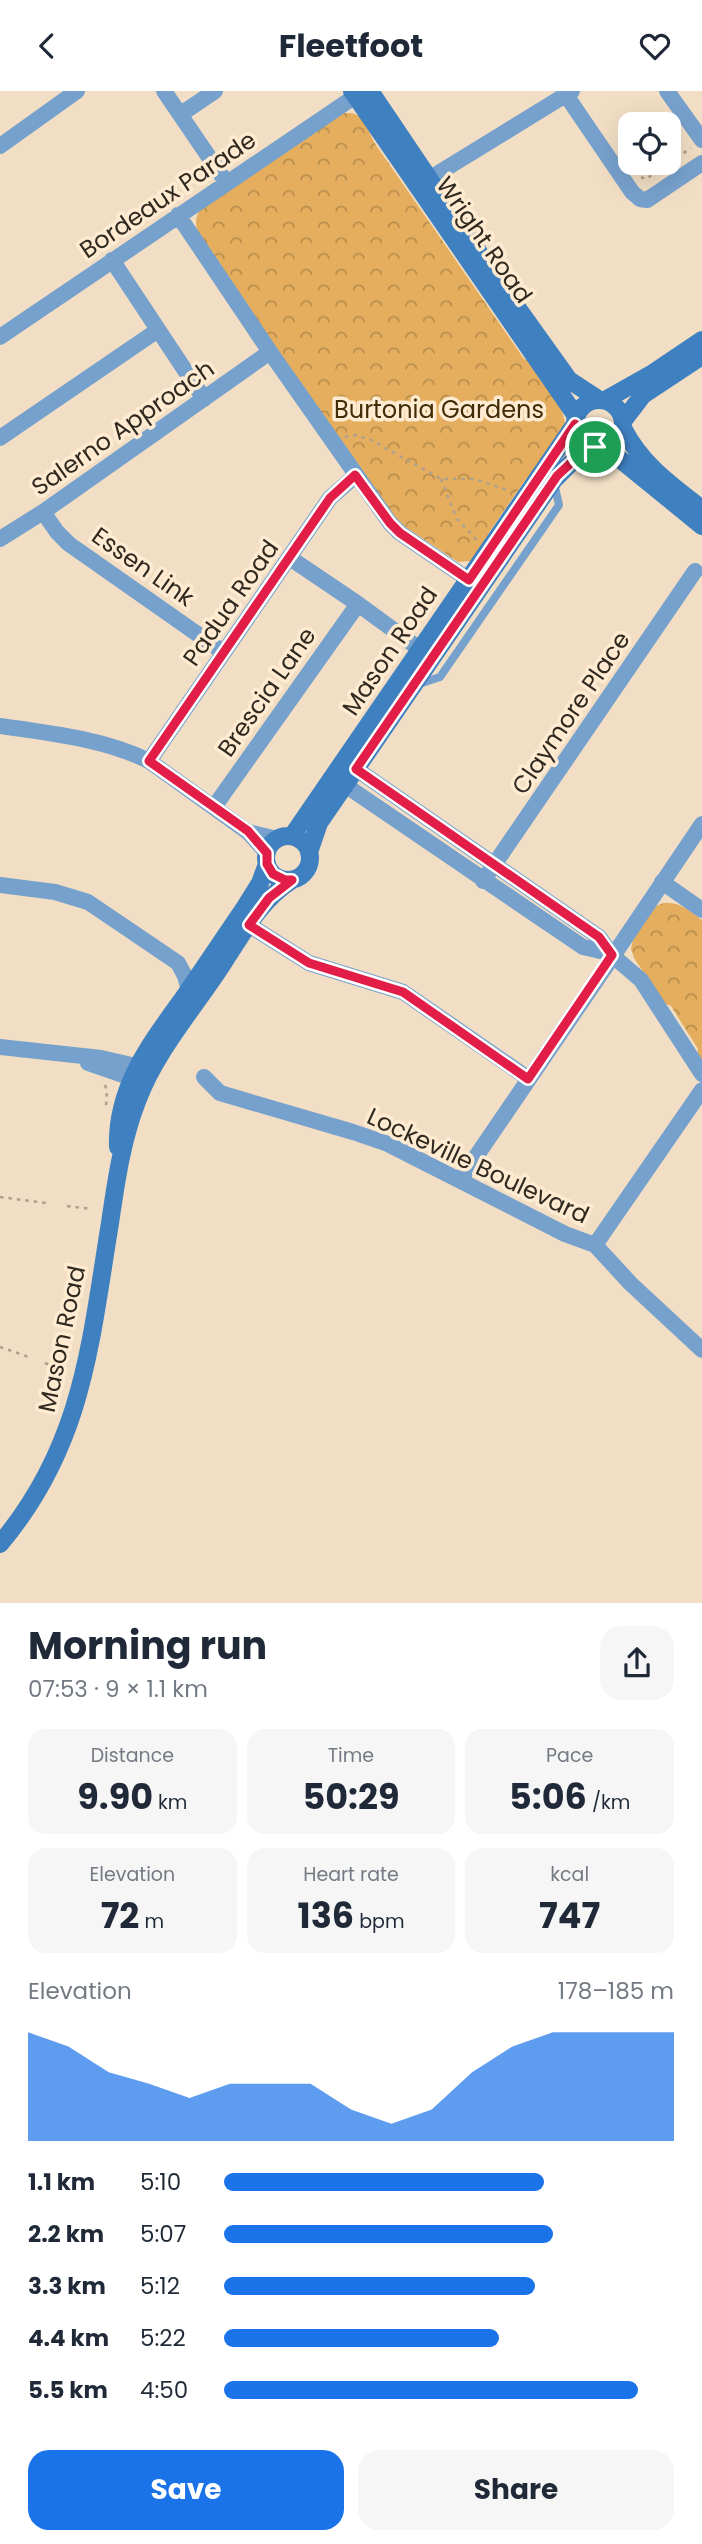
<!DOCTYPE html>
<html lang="en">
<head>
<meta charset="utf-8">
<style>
  :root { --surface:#fff; --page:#f6f6f7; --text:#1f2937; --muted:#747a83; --accent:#1a73e8 }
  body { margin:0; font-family:Poppins,sans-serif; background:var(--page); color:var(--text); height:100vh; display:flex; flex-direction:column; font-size:26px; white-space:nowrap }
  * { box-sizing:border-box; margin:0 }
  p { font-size:23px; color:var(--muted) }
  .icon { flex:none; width:38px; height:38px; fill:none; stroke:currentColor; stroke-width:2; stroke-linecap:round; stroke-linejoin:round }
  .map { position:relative; height:1512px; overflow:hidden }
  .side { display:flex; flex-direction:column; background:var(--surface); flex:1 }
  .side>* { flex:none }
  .buttons { position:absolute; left:618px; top:21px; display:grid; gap:14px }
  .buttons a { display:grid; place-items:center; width:63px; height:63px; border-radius:14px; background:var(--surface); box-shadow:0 7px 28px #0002; font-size:35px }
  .pin { position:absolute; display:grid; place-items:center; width:60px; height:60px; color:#fff; margin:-30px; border:4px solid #fff; border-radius:50%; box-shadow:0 2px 7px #0007 }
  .round { display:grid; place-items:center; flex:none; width:74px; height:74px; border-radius:21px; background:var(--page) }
  .summary { display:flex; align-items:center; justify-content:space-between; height:119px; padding:0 28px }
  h1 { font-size:38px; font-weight:700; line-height:52px }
  .metrics { display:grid; grid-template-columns:repeat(3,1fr); gap:10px; height:119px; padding:7px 28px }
  .metrics div { display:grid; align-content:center; border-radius:18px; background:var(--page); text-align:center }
  .metrics b { font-size:35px; font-weight:700 }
  .metrics small { font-size:19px; font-weight:400 }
  .metrics p { font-size:19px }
  .chart { height:196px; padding:14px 28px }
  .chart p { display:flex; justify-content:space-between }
  .chart svg { width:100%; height:126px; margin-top:7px; fill:var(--accent); opacity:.7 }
  .primary-button { display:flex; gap:14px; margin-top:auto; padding:14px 28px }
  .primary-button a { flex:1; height:80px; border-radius:21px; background:var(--accent); color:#fff; font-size:28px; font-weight:700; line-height:80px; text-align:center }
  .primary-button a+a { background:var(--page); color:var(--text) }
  ul { padding:0 28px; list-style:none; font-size:23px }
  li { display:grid; grid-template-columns:112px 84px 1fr; align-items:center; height:52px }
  li i { height:18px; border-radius:9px; background:var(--accent) }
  header { display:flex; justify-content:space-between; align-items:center; height:91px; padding:0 28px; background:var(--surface); font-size:32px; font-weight:700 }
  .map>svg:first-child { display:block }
  .park { fill:url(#park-crowns) }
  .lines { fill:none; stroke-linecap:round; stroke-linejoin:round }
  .path { stroke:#afa08c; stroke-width:2.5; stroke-dasharray:3.5 5; stroke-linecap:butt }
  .lane { stroke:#77a1cd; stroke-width:8 }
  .street { stroke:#77a1cd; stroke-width:16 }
  .secondary { stroke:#3f80c1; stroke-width:18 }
  .route-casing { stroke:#fff; stroke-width:14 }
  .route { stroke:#e11d48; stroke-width:9 }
  .labels { text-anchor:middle; stroke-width:7; stroke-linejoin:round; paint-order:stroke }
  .street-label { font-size:24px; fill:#302920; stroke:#feebd1 }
  .park-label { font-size:24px; fill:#412c07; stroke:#feebd1 }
</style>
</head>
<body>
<header><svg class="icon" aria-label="back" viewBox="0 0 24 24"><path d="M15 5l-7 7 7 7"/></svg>Fleetfoot<svg class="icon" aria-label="heart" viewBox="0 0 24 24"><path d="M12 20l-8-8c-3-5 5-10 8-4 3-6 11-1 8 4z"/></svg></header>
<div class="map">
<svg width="702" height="1512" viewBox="0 0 702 1512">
  <defs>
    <pattern id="park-crowns" width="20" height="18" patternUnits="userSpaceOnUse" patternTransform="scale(1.75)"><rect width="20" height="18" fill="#e4ae5e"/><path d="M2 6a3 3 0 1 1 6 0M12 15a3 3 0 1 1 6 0" fill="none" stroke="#b98e4d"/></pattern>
  </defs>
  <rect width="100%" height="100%" fill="#f1dec4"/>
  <path class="park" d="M342,22H352L362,26L374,51L524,268L533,271L561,317L565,331V336L533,386L526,388L488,443V451L477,466L470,470L458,471L396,430L198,143C195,133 195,126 201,117Z
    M663,812C679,810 690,820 702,829V975L697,965L698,958L671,915L664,912L634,867L631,858L633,849L654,816Z"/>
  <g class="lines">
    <path class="path" d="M641,86L646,88L691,57
      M345,346L355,344L371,349L441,388H474L510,400
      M441,388L457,428L477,449
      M105,994L107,1000L106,1015
      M0,1106L46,1112
      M67,1115L92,1118
      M0,1256L29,1266
      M45,1272L54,1276"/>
    <path class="lane" d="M416,594L440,586L559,414L554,392"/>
    <path class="street" d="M164,0L226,91
      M667,0L702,49
      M566,4L632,101L640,108L647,109L702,72
      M181,23L215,0
      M0,55L77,0
      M419,94L572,0
      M178,124L270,261L390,432L400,442L469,489
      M112,169L204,308
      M0,246L363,0
      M0,347L158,239
      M43,421L57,441L69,453L223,561
      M0,448L43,421L270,261
      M290,467L358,513L421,559
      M0,635C50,642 104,648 149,670L248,741L267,762
      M149,670L330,407L355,385
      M356,678L599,846L613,865L460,1089
      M345,694L583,856L609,862
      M214,716L358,513
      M702,733L613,865L641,889L702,983
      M248,741L277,748
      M483,790L695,480
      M662,791L702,819
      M0,794L55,801L88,811L178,872L185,885L189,899
      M249,834L309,872L403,901L529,988
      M0,956L101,967L149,978
      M88,972L143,991
      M204,986L220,1002L353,1041L388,1053L565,1143L595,1154L631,1193L702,1259
      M595,1154L702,999"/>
    <path class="secondary" d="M352,0L576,325
      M370,0L496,187L569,289L598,308
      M575 333a24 24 0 1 1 48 0a24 24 0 1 1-48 0Z
      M605,309L653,282L702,249
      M623,330L643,304L702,265
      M623,337C641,373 671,394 702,418
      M605,356L702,435
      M292,745L575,333
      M266 767a22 22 0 1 1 44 0a22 22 0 1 1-44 0Z
      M309,761L319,732L554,389L574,369L595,356
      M118,1056C116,996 151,952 184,906C204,876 225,846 245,816L260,792L267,773
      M0,1453C83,1354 90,1254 110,1132C116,1091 122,1048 138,1008C155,963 189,923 216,883C238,851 258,810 292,789"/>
  </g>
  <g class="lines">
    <g class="route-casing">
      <path id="route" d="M575,333L580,348L595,356L574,369L557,385L356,678L599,846L612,864L528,988L403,901L309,872L249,834L269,807L292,789H285L273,783L267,773V762L248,740L149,670L330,407L355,384L390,432L400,442L469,489Z"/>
    </g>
    <use href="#route" class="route"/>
  </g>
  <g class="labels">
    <g class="street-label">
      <text transform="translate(168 104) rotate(-34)" y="8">Bordeaux Parade</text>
      <text transform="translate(484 149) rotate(55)" y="8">Wright Road</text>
      <text transform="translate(123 337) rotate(-35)" y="8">Salerno Approach</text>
      <text transform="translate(143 476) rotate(35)" y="8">Essen Link</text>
      <text transform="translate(231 512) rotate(-55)" y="8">Padua Road</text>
      <text transform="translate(390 560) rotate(-56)" y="8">Mason Road</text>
      <text transform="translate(267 601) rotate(-55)" y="8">Brescia Lane</text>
      <text transform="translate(571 622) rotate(-56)" y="8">Claymore Place</text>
      <text transform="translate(478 1075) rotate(25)" y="8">Lockeville Boulevard</text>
      <text transform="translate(62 1248) rotate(-78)" y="8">Mason Road</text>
    </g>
    <g class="park-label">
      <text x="439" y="327">Burtonia Gardens</text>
    </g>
  </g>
</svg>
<div class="buttons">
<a><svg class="icon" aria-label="locate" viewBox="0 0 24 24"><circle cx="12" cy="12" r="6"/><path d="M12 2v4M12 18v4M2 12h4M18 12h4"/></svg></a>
</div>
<div class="pin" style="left:595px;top:356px;background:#1e9e55"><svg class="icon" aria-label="arrive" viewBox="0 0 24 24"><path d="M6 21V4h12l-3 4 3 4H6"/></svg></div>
</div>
<section class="side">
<div class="summary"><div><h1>Morning run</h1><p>07:53 · 9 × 1.1 km</p></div><a class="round"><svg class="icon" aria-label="share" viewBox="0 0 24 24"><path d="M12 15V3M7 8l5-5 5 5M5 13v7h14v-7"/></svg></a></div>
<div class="metrics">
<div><p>Distance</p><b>9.90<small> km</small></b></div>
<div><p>Time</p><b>50:29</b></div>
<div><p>Pace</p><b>5:06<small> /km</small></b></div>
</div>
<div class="metrics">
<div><p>Elevation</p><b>72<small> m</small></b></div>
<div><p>Heart rate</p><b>136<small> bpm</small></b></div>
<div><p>kcal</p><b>747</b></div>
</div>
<div class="chart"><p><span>Elevation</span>178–185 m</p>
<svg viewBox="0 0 160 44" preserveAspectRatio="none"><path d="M0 44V6L10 11L20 20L30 24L40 29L50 24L60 24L70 24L80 33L90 38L100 33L110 20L120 11L130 6L140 6L150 6L160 6V44z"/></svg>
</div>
<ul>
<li><b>1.1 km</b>5:10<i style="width:71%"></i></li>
<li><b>2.2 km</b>5:07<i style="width:73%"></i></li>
<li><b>3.3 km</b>5:12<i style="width:69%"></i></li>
<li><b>4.4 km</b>5:22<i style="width:61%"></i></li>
<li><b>5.5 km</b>4:50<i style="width:92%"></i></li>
</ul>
<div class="primary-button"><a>Save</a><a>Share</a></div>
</section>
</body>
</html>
